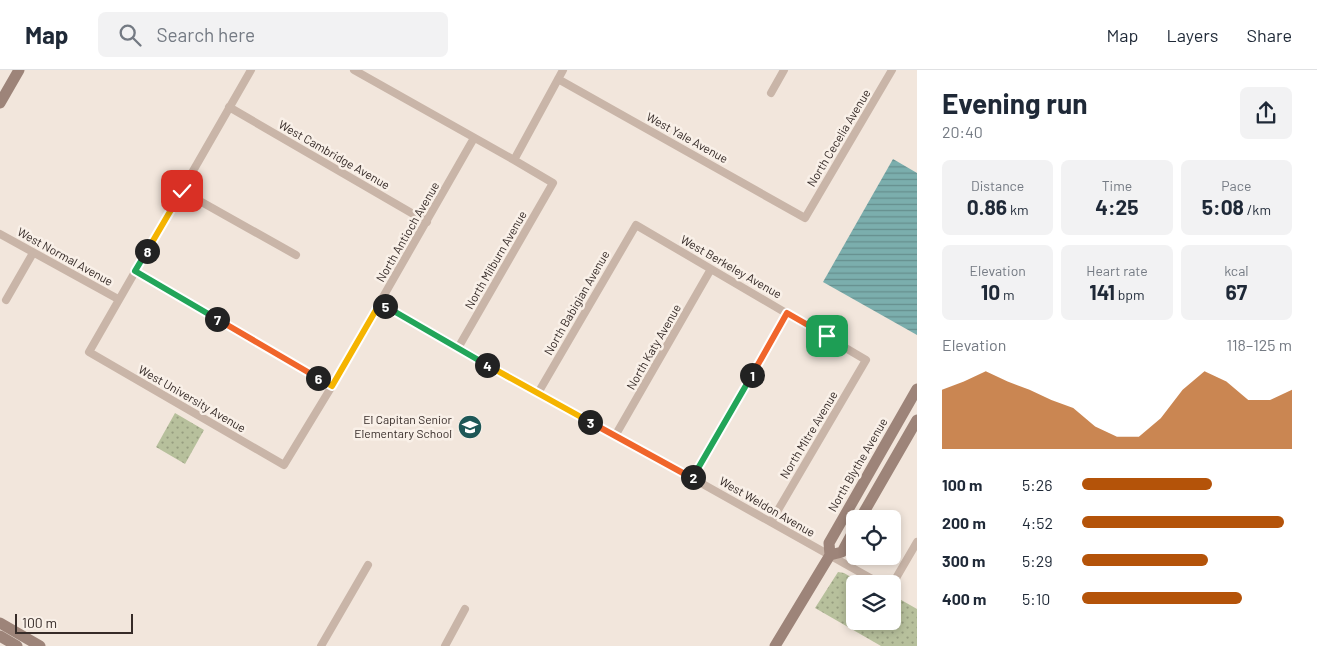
<!DOCTYPE html>
<html lang="en">
<head>
<meta charset="utf-8">
<style>
  :root { --surface:#fff; --page:#f2f2f3; --text:#1f2937; --muted:#747a83; --line:#e0e1e3; --accent:#b45309 }
  body { margin:0; font-family:Barlow,sans-serif; background:var(--page); color:var(--text); height:100vh; display:flex; flex-direction:column; font-size:19px; white-space:nowrap }
  * { box-sizing:border-box; margin:0 }
  p { font-size:16px; color:var(--muted) }
  .icon { flex:none; width:28px; height:28px; fill:none; stroke:currentColor; stroke-width:2; stroke-linecap:round; stroke-linejoin:round }
  .map { position:relative; flex:1; overflow:hidden }
  .side { display:flex; flex-direction:column; background:var(--surface); width:400px }
  .side>* { flex:none }
  .fabs { position:absolute; left:846px; top:440px; display:grid; gap:10px }
  .fabs a { display:grid; place-items:center; width:55px; height:55px; border-radius:8px; background:var(--surface); box-shadow:0 2px 8px #0003; font-size:25px }
  .scale { position:absolute; left:15px; bottom:12px; width:118px; box-sizing:border-box; padding-left:5px; border:2px solid #362b28; border-top:0; font-size:14px; line-height:18px; white-space:nowrap; color:#362b28; -webkit-text-stroke:4px #f9f0e8; paint-order:stroke }
  .pin { position:absolute; display:grid; place-items:center; width:42px; height:42px; color:#fff; margin:-21px; border-radius:10px; box-shadow:0 2px 8px #0006 }
  .km { position:absolute; width:25px; height:25px; margin:-12px; border-radius:50%; background:#222; color:#fff; font-size:14px; line-height:25px; text-align:center }
  .round { display:grid; place-items:center; flex:none; width:52px; height:52px; border-radius:8px; background:var(--page) }
  .overview { display:flex; align-items:center; justify-content:space-between; height:85px; padding:0 25px }
  h1 { font-size:28px; font-weight:700; line-height:38px }
  .stats { display:grid; grid-template-columns:repeat(3,1fr); gap:8px; height:85px; padding:5px 25px }
  .stats div { display:grid; align-content:center; border-radius:8px; background:var(--page); text-align:center }
  .stats b { font-size:21px; font-weight:700 }
  .stats small { font-size:14px; font-weight:400 }
  .stats p { font-size:14px }
  .chart { height:140px; padding:10px 25px }
  .chart p { display:flex; justify-content:space-between }
  .chart svg { width:100%; height:90px; margin-top:5px; fill:var(--accent); opacity:.7 }
  ul { padding:0 25px; list-style:none; font-size:16px }
  li { display:grid; grid-template-columns:80px 60px 1fr; align-items:center; height:38px }
  li i { height:12px; border-radius:6px; background:var(--accent) }
  header { display:flex; align-items:center; gap:30px; box-sizing:border-box; height:70px; padding:0 25px; background:var(--surface); border-bottom:1px solid var(--line) }
  header strong { font-size:24px }
  nav { display:flex; gap:28px; margin-inline-start:auto; font-size:18px }
  .search { width:350px; height:45px; background:var(--page); display:flex; align-items:center; gap:12px; box-sizing:border-box; padding:0 18px; border-radius:8px; color:var(--muted); font-size:19px }
  main { display:flex; flex:1; min-height:0 }
  .map>svg:first-child { display:block }
  .grass { fill:url(#grass-dots) }
  .water { fill:url(#water-rules) }
  .lines { fill:none; stroke-linecap:round; stroke-linejoin:round }
  .street { stroke:#c9b5a8; stroke-width:8 }
  .secondary { stroke:#9d8479; stroke-width:11 }
  .split-1-casing { stroke:#fff; stroke-width:10 }
  .split-2-casing { stroke:#fff; stroke-width:10 }
  .split-3-casing { stroke:#fff; stroke-width:10 }
  .split-4-casing { stroke:#fff; stroke-width:10 }
  .split-5-casing { stroke:#fff; stroke-width:10 }
  .split-6-casing { stroke:#fff; stroke-width:10 }
  .split-7-casing { stroke:#fff; stroke-width:10 }
  .split-8-casing { stroke:#fff; stroke-width:10 }
  .split-9-casing { stroke:#fff; stroke-width:10 }
  .split-1 { stroke:#f0652b; stroke-width:6 }
  .split-2 { stroke:#22a559; stroke-width:6 }
  .split-3 { stroke:#f0652b; stroke-width:6 }
  .split-4 { stroke:#f5b400; stroke-width:6 }
  .split-5 { stroke:#22a559; stroke-width:6 }
  .split-6 { stroke:#f5b400; stroke-width:6 }
  .split-7 { stroke:#f0652b; stroke-width:6 }
  .split-8 { stroke:#22a559; stroke-width:6 }
  .split-9 { stroke:#f5b400; stroke-width:6 }
  .labels { text-anchor:middle; stroke-width:5; stroke-linejoin:round; paint-order:stroke }
  .street-label { font-size:12px; fill:#362b28; stroke:#f9f0e8 }
  .poi-label { font-size:12px; fill:#362b28; stroke:#f9f0e8; text-anchor:end }
</style>
</head>
<body>
<header>
<strong>Map</strong>
<div class="search"><svg class="icon" aria-label="search" viewBox="0 0 24 24"><circle cx="10" cy="10" r="6"/><path d="M15 15l6 6"/></svg>Search here</div>
<nav><a>Map</a><a>Layers</a><a>Share</a></nav>
</header>
<main>
<div class="map">
<svg width="917" height="576" viewBox="0 0 917 576">
  <defs>
    <pattern id="grass-dots" width="8" height="8" patternUnits="userSpaceOnUse" patternTransform="scale(1.25)"><rect width="8" height="8" fill="#b7c09c"/><path d="M2 2h.1M6 6h.1" fill="none" stroke="#969c7f" stroke-width="1.8" stroke-linecap="round"/></pattern>
    <pattern id="water-rules" width="6" height="5" patternUnits="userSpaceOnUse" patternTransform="scale(1.25)"><rect width="6" height="5" fill="#7baead"/><path d="M0 2.5h6" fill="none" stroke="#668e8d"/></pattern>
  </defs>
  <rect width="100%" height="100%" fill="#f2e6dc"/>
  <path class="grass" d="M175,343L204,360L185,394L156,377Z
    M838,502L844,503L863,514H855V551H892L893,531H894L896,527L917,539V576H881L815,538Z"/>
  <path class="water" d="M893,89L917,103V265L823,212Z"/>
  <g class="lines">
    <path class="street" d="M251,0L89,282L284,395L332,316L474,68
      M354,0L514,90L553,113L458,278
      M558,9L805,148L892,0
      M771,23L784,0
      M229,37L427,152
      M514,90L563,0
      M182,121L296,185
      M0,164L118,229
      M135,201L332,316
      M6,230L33,183
      M380,233L538,323L692,408L881,514
      M538,323L636,155L866,290L771,452
      M615,366L711,199
      M692,408L787,243
      M892,515L917,472
      M321,576L368,495
      M445,576L465,539"/>
    <path class="secondary" d="M0,33L19,0
      M860,449L917,350
      M830,485L842,482L855,458
      M0,553L40,576
      M0,566L17,576
      M775,576L830,485L829,473L917,319"/>
  </g>
  <g class="lines">
    <g class="split-1-casing">
      <path id="split-1" d="M752,305L787,243L827,266"/>
    </g>
    <g class="split-2-casing">
      <path id="split-2" d="M693,407L752,305"/>
    </g>
    <g class="split-3-casing">
      <path id="split-3" d="M590,352L692,408L693,407"/>
    </g>
    <g class="split-4-casing">
      <path id="split-4" d="M487,295L590,352"/>
    </g>
    <g class="split-5-casing">
      <path id="split-5" d="M385,236L487,295"/>
    </g>
    <g class="split-6-casing">
      <path id="split-6" d="M318,308L332,316L380,233L385,236"/>
    </g>
    <g class="split-7-casing">
      <path id="split-7" d="M217,249L318,308"/>
    </g>
    <g class="split-8-casing">
      <path id="split-8" d="M147,181L135,201L217,249"/>
    </g>
    <g class="split-9-casing">
      <path id="split-9" d="M147,181L182,121"/>
    </g>
    <use href="#split-1" class="split-1"/>
    <use href="#split-2" class="split-2"/>
    <use href="#split-3" class="split-3"/>
    <use href="#split-4" class="split-4"/>
    <use href="#split-5" class="split-5"/>
    <use href="#split-6" class="split-6"/>
    <use href="#split-7" class="split-7"/>
    <use href="#split-8" class="split-8"/>
    <use href="#split-9" class="split-9"/>
  </g>
  <defs>
    <g id="school-disc" transform="scale(1.25)"><circle r="9.5" fill="#1e5757" stroke="#f9f0e8"/><path d="M0-5L7-2L0 1L-7-2ZM-4 1L0 2.5L4 1V4Q0 6-4 4Z" fill="#fff"/></g>
  </defs>
  <g fill-rule="evenodd">
    <use href="#school-disc" x="470" y="357"/>
  </g>
  <g class="labels">
    <g class="street-label">
      <text transform="translate(687 68) rotate(29)" y="4">West Yale Avenue</text>
      <text transform="translate(839 68) rotate(-59)" y="4">North Cecelia Avenue</text>
      <text transform="translate(334 85) rotate(30)" y="4">West Cambridge Avenue</text>
      <text transform="translate(408 162) rotate(-60)" y="4">North Antioch Avenue</text>
      <text transform="translate(65 187) rotate(29)" y="4">West Normal Avenue</text>
      <text transform="translate(496 190) rotate(-60)" y="4">North Milburn Avenue</text>
      <text transform="translate(731 197) rotate(30)" y="4">West Berkeley Avenue</text>
      <text transform="translate(577 233) rotate(-60)" y="4">North Babigian Avenue</text>
      <text transform="translate(654 277) rotate(-60)" y="4">North Katy Avenue</text>
      <text transform="translate(192 329) rotate(30)" y="4">West University Avenue</text>
      <text transform="translate(809 365) rotate(-59)" y="4">North Mitre Avenue</text>
      <text transform="translate(858 395) rotate(-60)" y="4">North Blythe Avenue</text>
      <text transform="translate(767 437) rotate(30)" y="4">West Weldon Avenue</text>
    </g>
    <g class="poi-label">
      <text x="452" y="354">El Capitan Senior<tspan x="452" dy="14">Elementary School</tspan></text>
    </g>
  </g>
</svg>
<div class="fabs">
<a><svg class="icon" aria-label="locate" viewBox="0 0 24 24"><circle cx="12" cy="12" r="6"/><path d="M12 2v4M12 18v4M2 12h4M18 12h4"/></svg></a>
<a><svg class="icon" aria-label="layers" viewBox="0 0 24 24"><path d="M12 4l9 5-9 5-9-5zM3 14l9 5 9-5"/></svg></a>
</div>
<div class="scale">100 m</div>
<div class="pin" style="left:827px;top:266px;background:#1e9e55"><svg class="icon" aria-label="arrive" viewBox="0 0 24 24"><path d="M6 21V4h12l-3 4 3 4H6"/></svg></div>
<div class="pin" style="left:182px;top:121px;background:#d93025"><svg class="icon" aria-label="check" viewBox="0 0 24 24"><path d="M5 12l5 5 9-10"/></svg></div>
<b class="km" style="left:752px;top:305px">1</b>
<b class="km" style="left:693px;top:407px">2</b>
<b class="km" style="left:590px;top:352px">3</b>
<b class="km" style="left:487px;top:295px">4</b>
<b class="km" style="left:385px;top:236px">5</b>
<b class="km" style="left:318px;top:308px">6</b>
<b class="km" style="left:217px;top:249px">7</b>
<b class="km" style="left:147px;top:181px">8</b>
</div>
<section class="side">
<div class="overview"><div><h1>Evening run</h1><p>20:40</p></div><a class="round"><svg class="icon" aria-label="share" viewBox="0 0 24 24"><path d="M12 15V3M7 8l5-5 5 5M5 13v7h14v-7"/></svg></a></div>
<div class="stats">
<div><p>Distance</p><b>0.86<small> km</small></b></div>
<div><p>Time</p><b>4:25</b></div>
<div><p>Pace</p><b>5:08<small> /km</small></b></div>
</div>
<div class="stats">
<div><p>Elevation</p><b>10<small> m</small></b></div>
<div><p>Heart rate</p><b>141<small> bpm</small></b></div>
<div><p>kcal</p><b>67</b></div>
</div>
<div class="chart"><p><span>Elevation</span>118–125 m</p>
<svg viewBox="0 0 160 44" preserveAspectRatio="none"><path d="M0 44V15L10 11L20 6L30 11L40 15L50 20L60 24L70 33L80 38L90 38L100 29L110 15L120 6L130 11L140 20L150 20L160 15V44z"/></svg>
</div>
<ul>
<li><b>100 m</b>5:26<i style="width:62%"></i></li>
<li><b>200 m</b>4:52<i style="width:96%"></i></li>
<li><b>300 m</b>5:29<i style="width:60%"></i></li>
<li><b>400 m</b>5:10<i style="width:76%"></i></li>
</ul>
</section>
</main>
</body>
</html>
